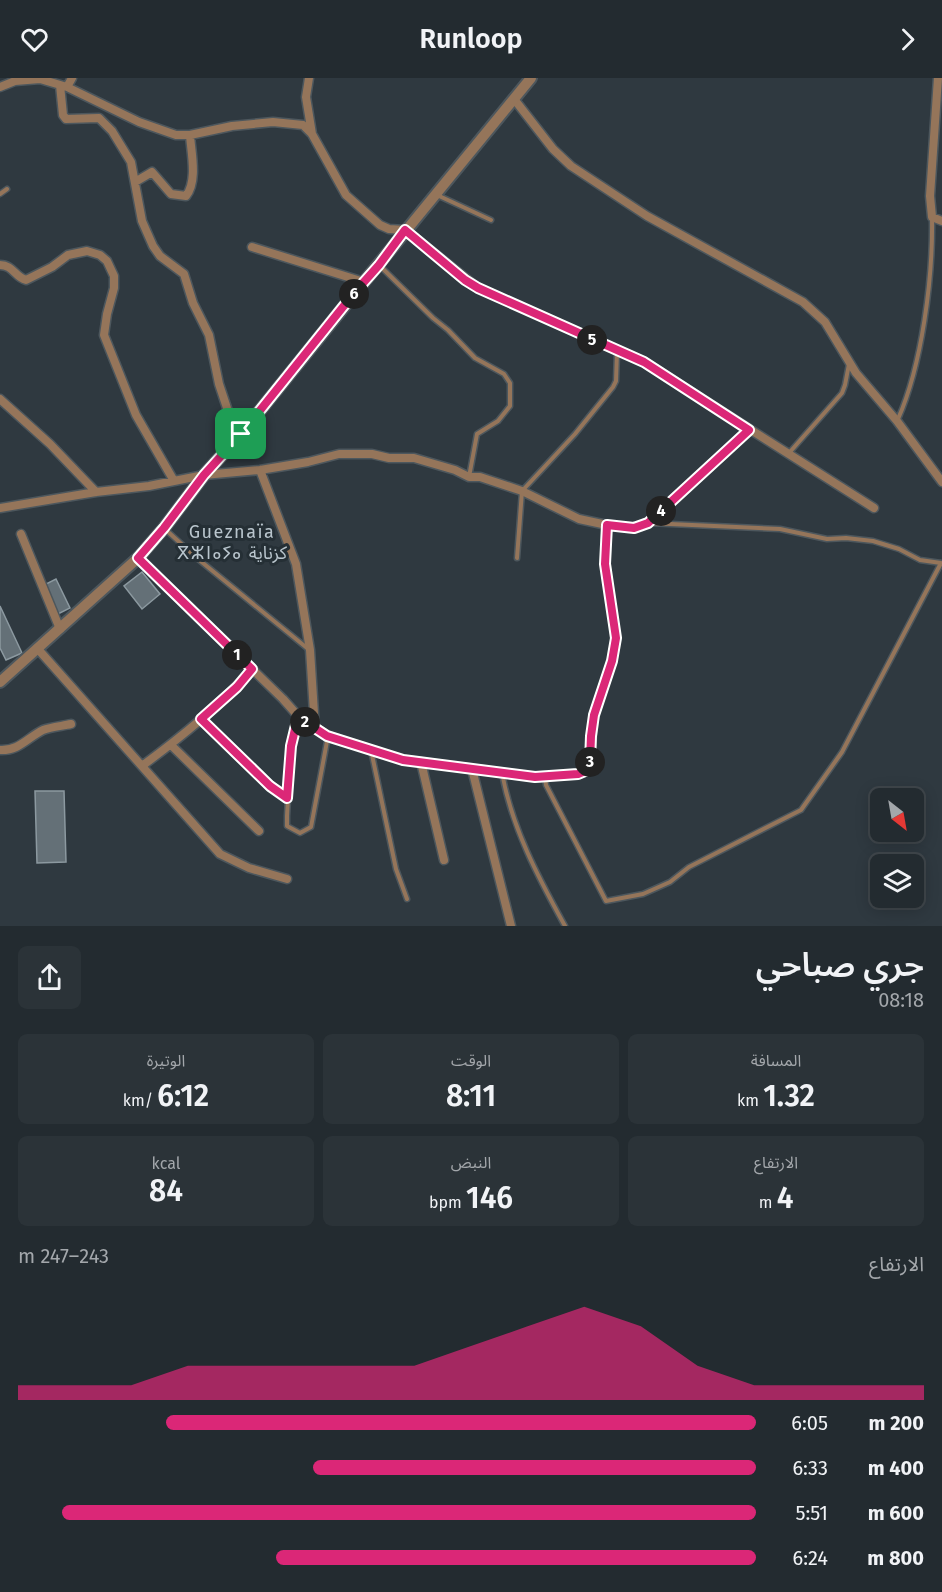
<!DOCTYPE html>
<html lang="ar">
<head>
<meta charset="utf-8">
<style>
  :root { --surface:#232b30; --page:#2b3338; --text:#f1f3f6; --muted:#a3a7ab; --line:#40474c; --accent:#db2777 }
  body { margin:0; font-family:"Fira Sans","Noto Sans Arabic","Noto Sans Tifinagh",sans-serif; background:var(--page); color:var(--text); direction:rtl; height:100vh; display:flex; flex-direction:column; font-size:22px; white-space:nowrap }
  * { box-sizing:border-box; margin:0 }
  p { font-size:20px; color:var(--muted) }
  .icon { flex:none; width:33px; height:33px; fill:none; stroke:currentColor; stroke-width:2; stroke-linecap:round; stroke-linejoin:round }
  .map { position:relative; height:848px; overflow:hidden; direction:ltr }
  .details { display:flex; flex-direction:column; background:var(--surface); flex:1 }
  .details>* { flex:none }
  .needle { width:39px; rotate:149deg }
  .buttons { position:absolute; left:870px; top:710px; display:grid; gap:12px }
  .buttons a { display:grid; place-items:center; width:54px; height:54px; border-radius:9px; background:var(--surface); box-shadow:0 3px 15px #0003,0 0 0 2px var(--line); font-size:30px }
  .pin { position:absolute; display:grid; place-items:center; width:51px; height:51px; color:#fff; margin:-26px; border-radius:12px; box-shadow:0 3px 9px #0006 }
  .km { position:absolute; width:30px; height:30px; margin:-15px; border-radius:50%; background:#222; color:#fff; font-size:16px; line-height:30px; text-align:center }
  .round { display:grid; place-items:center; flex:none; width:63px; height:63px; border-radius:9px; background:var(--page) }
  .head { display:flex; align-items:center; justify-content:space-between; height:102px; padding:0 18px }
  h1 { font-size:33px; font-weight:600; line-height:45px }
  .metrics { display:grid; grid-template-columns:repeat(3,1fr); gap:9px; height:102px; padding:6px 18px }
  .metrics div { display:grid; align-content:center; border-radius:9px; background:var(--page); text-align:center }
  .metrics b { font-size:30px; font-weight:600 }
  .metrics small { font-size:16px; font-weight:400 }
  .metrics p { font-size:16px }
  .chart { height:168px; padding:12px 18px }
  .chart p { display:flex; justify-content:space-between }
  .chart svg { width:100%; height:108px; margin-top:6px; fill:var(--accent); opacity:.7 }
  ul { padding:0 18px; list-style:none; font-size:20px }
  li { display:grid; grid-template-columns:96px 72px 1fr; align-items:center; height:45px }
  li i { height:15px; border-radius:8px; background:var(--accent) }
  header { display:flex; justify-content:space-between; align-items:center; height:78px; padding:0 18px; background:var(--surface); font-size:27px; font-weight:600 }
  .map>svg:first-child { display:block }
  .building { fill:#647077; stroke:#8c99a0; stroke-width:1.5 }
  .lines { fill:none; stroke-linecap:round; stroke-linejoin:round }
  .service-casing { stroke:#4d575d; stroke-width:7 }
  .minor-casing { stroke:#4d575d; stroke-width:11 }
  .tertiary-casing { stroke:#4d575d; stroke-width:14 }
  .service { stroke:#95755a; stroke-width:4 }
  .minor { stroke:#95755a; stroke-width:8 }
  .tertiary { stroke:#95755a; stroke-width:10 }
  .route-casing { stroke:#fff; stroke-width:12 }
  .route { stroke:#db2777; stroke-width:8 }
  .labels { text-anchor:middle; stroke-width:6; stroke-linejoin:round; paint-order:stroke }
  .quarter-label { font-size:18px; letter-spacing:1.5px; fill:#b9c5cd; stroke:#252f35 }
</style>
</head>
<body>
<header><svg class="icon" aria-label="forward" viewBox="0 0 24 24"><path d="M9 5l7 7-7 7"/></svg>Runloop<svg class="icon" aria-label="heart" viewBox="0 0 24 24"><path d="M12 20l-8-8c-3-5 5-10 8-4 3-6 11-1 8 4z"/></svg></header>
<div class="map">
<svg width="942" height="848" viewBox="0 0 942 848">
  <rect width="100%" height="100%" fill="#2f3940"/>
  <path class="building" d="M142,494L160,516L142,531L124,508Z
    M56,501L70,530L54,538L40,509Z
    M0,528L22,575L6,582L0,570Z
    M35,713H64L66,784L37,785Z"/>
  <g class="lines">
    <g class="service-casing">
      <path id="service" d="M0,116L7,111
        M437,117L491,142
        M379,187L433,240L448,252L475,280L504,296L510,305V328L498,343L477,356L469,399
        M898,341C922,287 933,200 932,140
        M789,375L842,315L845,307L849,286
        M648,445L749,352
        M608,447L634,450L648,445L780,451L827,461L846,460L873,463L899,471L920,482L941,485
        M166,452L198,481L307,570
        M517,480L522,413L575,356L613,309L616,303L617,274
        M298,639L291,668L287,738V748L300,755L311,749L328,658
        M371,672L396,791L407,821
        M502,695C512,750 538,799 565,848
        M545,698L546,707L606,823L643,816L670,804L689,789L801,732L842,674L941,485"/>
    </g>
    <g class="minor-casing">
      <path id="minor" d="M309,0L306,19L312,56
        M938,0L930,118L932,139L942,143
        M60,7L63,37L66,41L99,40L112,53L131,84L142,143L153,168L160,178L184,196L193,225L209,257L219,306L229,336L241,356
        M0,9L15,3L40,1L67,9L139,44L176,57H190L232,48L273,44L303,47L312,56L346,117L380,147L389,151L405,152L478,210L644,284L874,430
        M67,9L72,0
        M514,21L553,71L571,88L647,138L803,224L825,244L856,295L897,343L942,404
        M135,104L152,94L171,116L186,118C198,103 191,74 190,57
        M252,169L364,204
        M0,187C13,187 15,199 26,202L52,189L68,177L87,173L100,177L107,183L114,198V210L107,236L104,257L136,337L174,403
        M0,321L50,366L96,414
        M260,392L296,486L310,572L315,651
        M0,430L96,414L149,408L204,397L260,392L308,384L339,376H372L389,380H414L455,392L469,399H480L522,413L579,441L607,447L605,486L616,560L612,583L594,637L589,689L578,696L535,699L403,682L328,658L299,639L283,621L138,480
        M21,456L60,551
        M37,570L220,776L249,790L287,801
        M201,641L270,708L287,720
        M171,667L259,753
        M0,672C19,673 27,660 43,652C51,649 62,648 71,646
        M421,684L444,782
        M142,688C181,659 220,628 252,591
        M472,691L511,848"/>
    </g>
    <g class="tertiary-casing">
      <path id="tertiary" d="M0,604L138,480L164,450L204,397L241,356L364,204L531,0"/>
    </g>
    <use href="#service" class="service"/>
    <use href="#minor" class="minor"/>
    <use href="#tertiary" class="tertiary"/>
  </g>
  <g class="lines">
    <g class="route-casing">
      <path id="route" d="M405,152L465,202L478,210L644,284L749,352L648,445L634,450L607,447L605,486L616,560L612,583L594,637L591,658L590,684L585,693L578,696L535,699L403,682L327,658L298,639L291,668L287,720L270,708L201,641L237,609L252,591L138,480L164,450L204,397L241,356L355,214L379,187Z"/>
    </g>
    <use href="#route" class="route"/>
  </g>
  <g class="labels">
    <g class="quarter-label">
      <text x="232" y="460">Gueznaïa<tspan x="232" dy="21">ⴳⵣⵏⴰⵢⴰ كزناية</tspan></text>
    </g>
  </g>
</svg>
<div class="buttons">
<a><svg class="needle" viewBox="-14 -14 28 28"><path d="M0-13l5 13h-10z" fill="#e53935"/><path d="M0 13l5-13h-10z" fill="#a3a7ab"/></svg></a>
<a><svg class="icon" aria-label="layers" viewBox="0 0 24 24"><path d="M12 4l9 5-9 5-9-5zM3 14l9 5 9-5"/></svg></a>
</div>
<div class="pin" style="left:241px;top:356px;background:#1e9e55"><svg class="icon" aria-label="arrive" viewBox="0 0 24 24"><path d="M6 21V4h12l-3 4 3 4H6"/></svg></div>
<b class="km" style="left:237px;top:577px">1</b>
<b class="km" style="left:305px;top:644px">2</b>
<b class="km" style="left:590px;top:684px">3</b>
<b class="km" style="left:661px;top:433px">4</b>
<b class="km" style="left:592px;top:262px">5</b>
<b class="km" style="left:354px;top:216px">6</b>
</div>
<section class="details">
<div class="head"><div><h1>جري صباحي</h1><p>08:18</p></div><a class="round"><svg class="icon" aria-label="share" viewBox="0 0 24 24"><path d="M12 15V3M7 8l5-5 5 5M5 13v7h14v-7"/></svg></a></div>
<div class="metrics">
<div><p>المسافة</p><b>1.32<small> km</small></b></div>
<div><p>الوقت</p><b>8:11</b></div>
<div><p>الوتيرة</p><b>6:12<small> /km</small></b></div>
</div>
<div class="metrics">
<div><p>الارتفاع</p><b>4<small> m</small></b></div>
<div><p>النبض</p><b>146<small> bpm</small></b></div>
<div><p>kcal</p><b>84</b></div>
</div>
<div class="chart"><p><span>الارتفاع</span>243–247 m</p>
<svg viewBox="0 0 160 44" preserveAspectRatio="none"><path d="M0 44V38L10 38L20 38L30 30L40 30L50 30L60 30L70 30L80 22L90 14L100 6L110 14L120 30L130 38L140 38L150 38L160 38V44z"/></svg>
</div>
<ul>
<li><b>200 m</b>6:05<i style="width:80%"></i></li>
<li><b>400 m</b>6:33<i style="width:60%"></i></li>
<li><b>600 m</b>5:51<i style="width:94%"></i></li>
<li><b>800 m</b>6:24<i style="width:65%"></i></li>
</ul>
</section>
</body>
</html>
